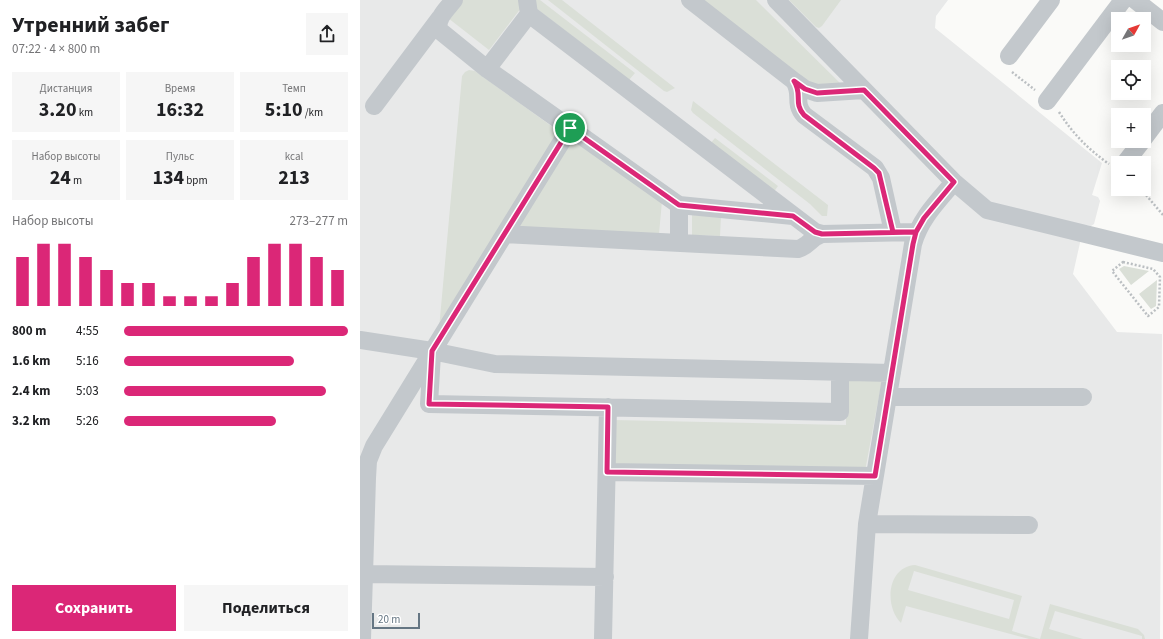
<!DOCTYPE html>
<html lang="ru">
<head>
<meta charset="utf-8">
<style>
  :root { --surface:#fff; --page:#f6f6f6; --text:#202124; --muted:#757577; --accent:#db2777 }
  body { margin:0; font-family:"Source Sans 3",sans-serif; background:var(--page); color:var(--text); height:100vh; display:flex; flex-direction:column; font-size:15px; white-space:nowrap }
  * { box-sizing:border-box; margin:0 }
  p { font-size:13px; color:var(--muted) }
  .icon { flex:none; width:22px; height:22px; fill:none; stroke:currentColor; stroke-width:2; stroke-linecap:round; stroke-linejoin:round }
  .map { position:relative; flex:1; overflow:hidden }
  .panel { display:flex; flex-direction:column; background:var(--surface); width:360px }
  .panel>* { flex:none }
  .needle { width:26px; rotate:50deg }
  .tools { position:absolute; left:751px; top:12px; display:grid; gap:8px }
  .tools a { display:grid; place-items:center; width:40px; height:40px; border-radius:0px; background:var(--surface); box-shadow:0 4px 16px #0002; font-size:20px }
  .scale { position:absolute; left:12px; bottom:10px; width:48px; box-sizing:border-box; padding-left:4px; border:2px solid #657683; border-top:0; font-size:11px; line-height:14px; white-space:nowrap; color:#657683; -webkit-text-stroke:3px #fff; paint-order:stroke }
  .pin { position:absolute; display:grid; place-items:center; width:34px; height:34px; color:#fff; margin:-17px; border:2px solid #fff; border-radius:50%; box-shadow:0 1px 4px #0007 }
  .round { display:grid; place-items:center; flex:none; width:42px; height:42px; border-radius:0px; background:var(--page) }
  .overview { display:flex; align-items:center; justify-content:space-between; height:68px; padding:0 12px }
  h1 { font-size:22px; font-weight:700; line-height:30px }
  .figures { display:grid; grid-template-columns:repeat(3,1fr); gap:6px; height:68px; padding:4px 12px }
  .figures div { display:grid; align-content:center; border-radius:0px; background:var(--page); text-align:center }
  .figures b { font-size:20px; font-weight:700 }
  .figures small { font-size:11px; font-weight:400 }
  .figures p { font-size:11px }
  .chart { height:112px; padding:8px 12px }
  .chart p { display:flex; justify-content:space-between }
  .chart svg { width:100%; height:72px; margin-top:4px; stroke:var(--accent); stroke-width:6 }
  .action { display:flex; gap:8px; margin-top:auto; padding:8px 12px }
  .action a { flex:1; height:46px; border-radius:0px; background:var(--accent); color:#fff; font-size:16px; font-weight:700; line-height:46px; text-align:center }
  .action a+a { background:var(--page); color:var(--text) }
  ul { padding:0 12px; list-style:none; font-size:13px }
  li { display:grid; grid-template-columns:64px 48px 1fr; align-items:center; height:30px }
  li i { height:10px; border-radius:5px; background:var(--accent) }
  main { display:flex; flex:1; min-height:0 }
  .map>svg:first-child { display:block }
  .built { fill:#e8e9e9 }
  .green { fill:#dadfd7; fill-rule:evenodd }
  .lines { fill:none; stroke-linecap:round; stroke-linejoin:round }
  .path { stroke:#bbbfc2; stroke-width:2.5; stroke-dasharray:2 2; stroke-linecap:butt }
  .minor { stroke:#c3c8cc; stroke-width:18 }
  .route-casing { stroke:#fff; stroke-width:8 }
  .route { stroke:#db2777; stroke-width:5 }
</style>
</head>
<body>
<main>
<section class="panel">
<div class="overview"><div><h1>Утренний забег</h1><p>07:22 · 4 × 800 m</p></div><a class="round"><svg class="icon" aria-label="share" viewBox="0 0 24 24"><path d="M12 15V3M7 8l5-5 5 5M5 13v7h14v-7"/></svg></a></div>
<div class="figures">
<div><p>Дистанция</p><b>3.20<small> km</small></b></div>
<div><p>Время</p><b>16:32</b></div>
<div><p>Темп</p><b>5:10<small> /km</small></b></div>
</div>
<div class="figures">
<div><p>Набор высоты</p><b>24<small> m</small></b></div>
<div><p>Пульс</p><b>134<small> bpm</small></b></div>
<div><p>kcal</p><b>213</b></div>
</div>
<div class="chart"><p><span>Набор высоты</span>273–277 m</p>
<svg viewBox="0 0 160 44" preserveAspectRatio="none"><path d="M5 44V14M15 44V6M25 44V6M35 44V14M45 44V22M55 44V30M65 44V30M75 44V38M85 44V38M95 44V38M105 44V30M115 44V14M125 44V6M135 44V6M145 44V14M155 44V22"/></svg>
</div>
<ul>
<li><b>800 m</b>4:55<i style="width:100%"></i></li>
<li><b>1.6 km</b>5:16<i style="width:76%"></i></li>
<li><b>2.4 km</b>5:03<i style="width:90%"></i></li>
<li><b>3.2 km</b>5:26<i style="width:68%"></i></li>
</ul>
<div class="action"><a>Сохранить</a><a>Поделиться</a></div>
</section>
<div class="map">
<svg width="803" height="639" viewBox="0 0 803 639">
  <rect width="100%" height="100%" fill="#fafaf8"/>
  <path class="built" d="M0,0H588L576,16L575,28L742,163L732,195L738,197L740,201L734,224L731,226L724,225L713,274L757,332L802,334L800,639H0Z"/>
  <path class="green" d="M102,0H161V8L129,50L88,18Z
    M176,0H180L275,73L269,80L172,5Z
    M188,0H202L315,88L307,92L304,91Z
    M336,0H396L484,87L450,88Z
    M429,0H481L462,26L459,28L456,27Z
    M109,70L115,71L201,133L79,329L102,76L105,72Z
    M333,101L468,205L467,216H462L450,204L333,113L331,110Z
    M209,138L302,201L299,234L162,229L157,221Z
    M355,138L418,186L413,193L350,144Z
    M332,215L361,216L360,236L332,235Z
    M764,266L789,271L771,285L759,269Z
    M797,280L796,306L791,309L779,294Z
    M486,379L522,380L505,471L252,467L253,420L486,425Z
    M555,565L662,596L652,631L680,639L690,604L778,629L784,635L785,639H782V636L695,611L689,629L723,639H669L546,606L541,623C524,606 527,567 555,565ZM554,571L654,600L649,619L548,590Z"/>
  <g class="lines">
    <path class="path" d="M652,72L675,90
      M699,112C713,134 728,149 749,164
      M781,189L803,215
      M763,262L793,269L800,277L799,307L788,316L752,271Z"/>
    <path class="minor" d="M94,0C87,9 76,18 79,30L127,69L316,203L319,205L433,216
      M330,0L434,81C443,95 433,102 444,115L515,168L521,178L533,232
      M416,0L594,182L627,210L803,253
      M775,0L803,22
      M169,14L455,232L462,234L556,232
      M649,56L691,0
      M127,69L169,14L167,0
      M434,81L445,89L457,93L504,90
      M687,101L763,0
      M14,106L80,18
      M784,138L803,113
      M765,163L782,141
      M145,234L438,249C449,246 450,238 462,234
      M319,243V205
      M0,340L72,351L135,364L532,373
      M72,354L69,404L480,412V372
      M528,397H723
      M247,472L515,476
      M507,524L669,525
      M4,574L245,577
      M2,639L7,478L8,461L14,446L210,128
      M243,639L248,407
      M499,639L507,524L553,244C560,219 577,202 594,182"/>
  </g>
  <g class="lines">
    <g class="route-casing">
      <path id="route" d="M210,128L72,351L69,404L248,407L247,472L515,476L553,244L556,232H533L519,173L514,168L444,115C433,102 443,95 434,81L445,89L457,93L504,90L594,182L564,218L556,232L462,234L455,232L433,216L319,205L210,128"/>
    </g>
    <use href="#route" class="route"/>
  </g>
</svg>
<div class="tools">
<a><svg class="needle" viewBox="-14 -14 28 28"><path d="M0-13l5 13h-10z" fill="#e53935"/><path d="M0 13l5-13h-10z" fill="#757577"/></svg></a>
<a><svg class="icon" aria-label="locate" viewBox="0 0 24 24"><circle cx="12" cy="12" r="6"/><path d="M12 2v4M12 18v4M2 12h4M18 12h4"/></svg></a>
<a>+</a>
<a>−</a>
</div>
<div class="scale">20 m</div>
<div class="pin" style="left:210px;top:128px;background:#1e9e55"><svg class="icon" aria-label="arrive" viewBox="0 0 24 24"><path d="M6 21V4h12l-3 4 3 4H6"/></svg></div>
</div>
</main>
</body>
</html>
